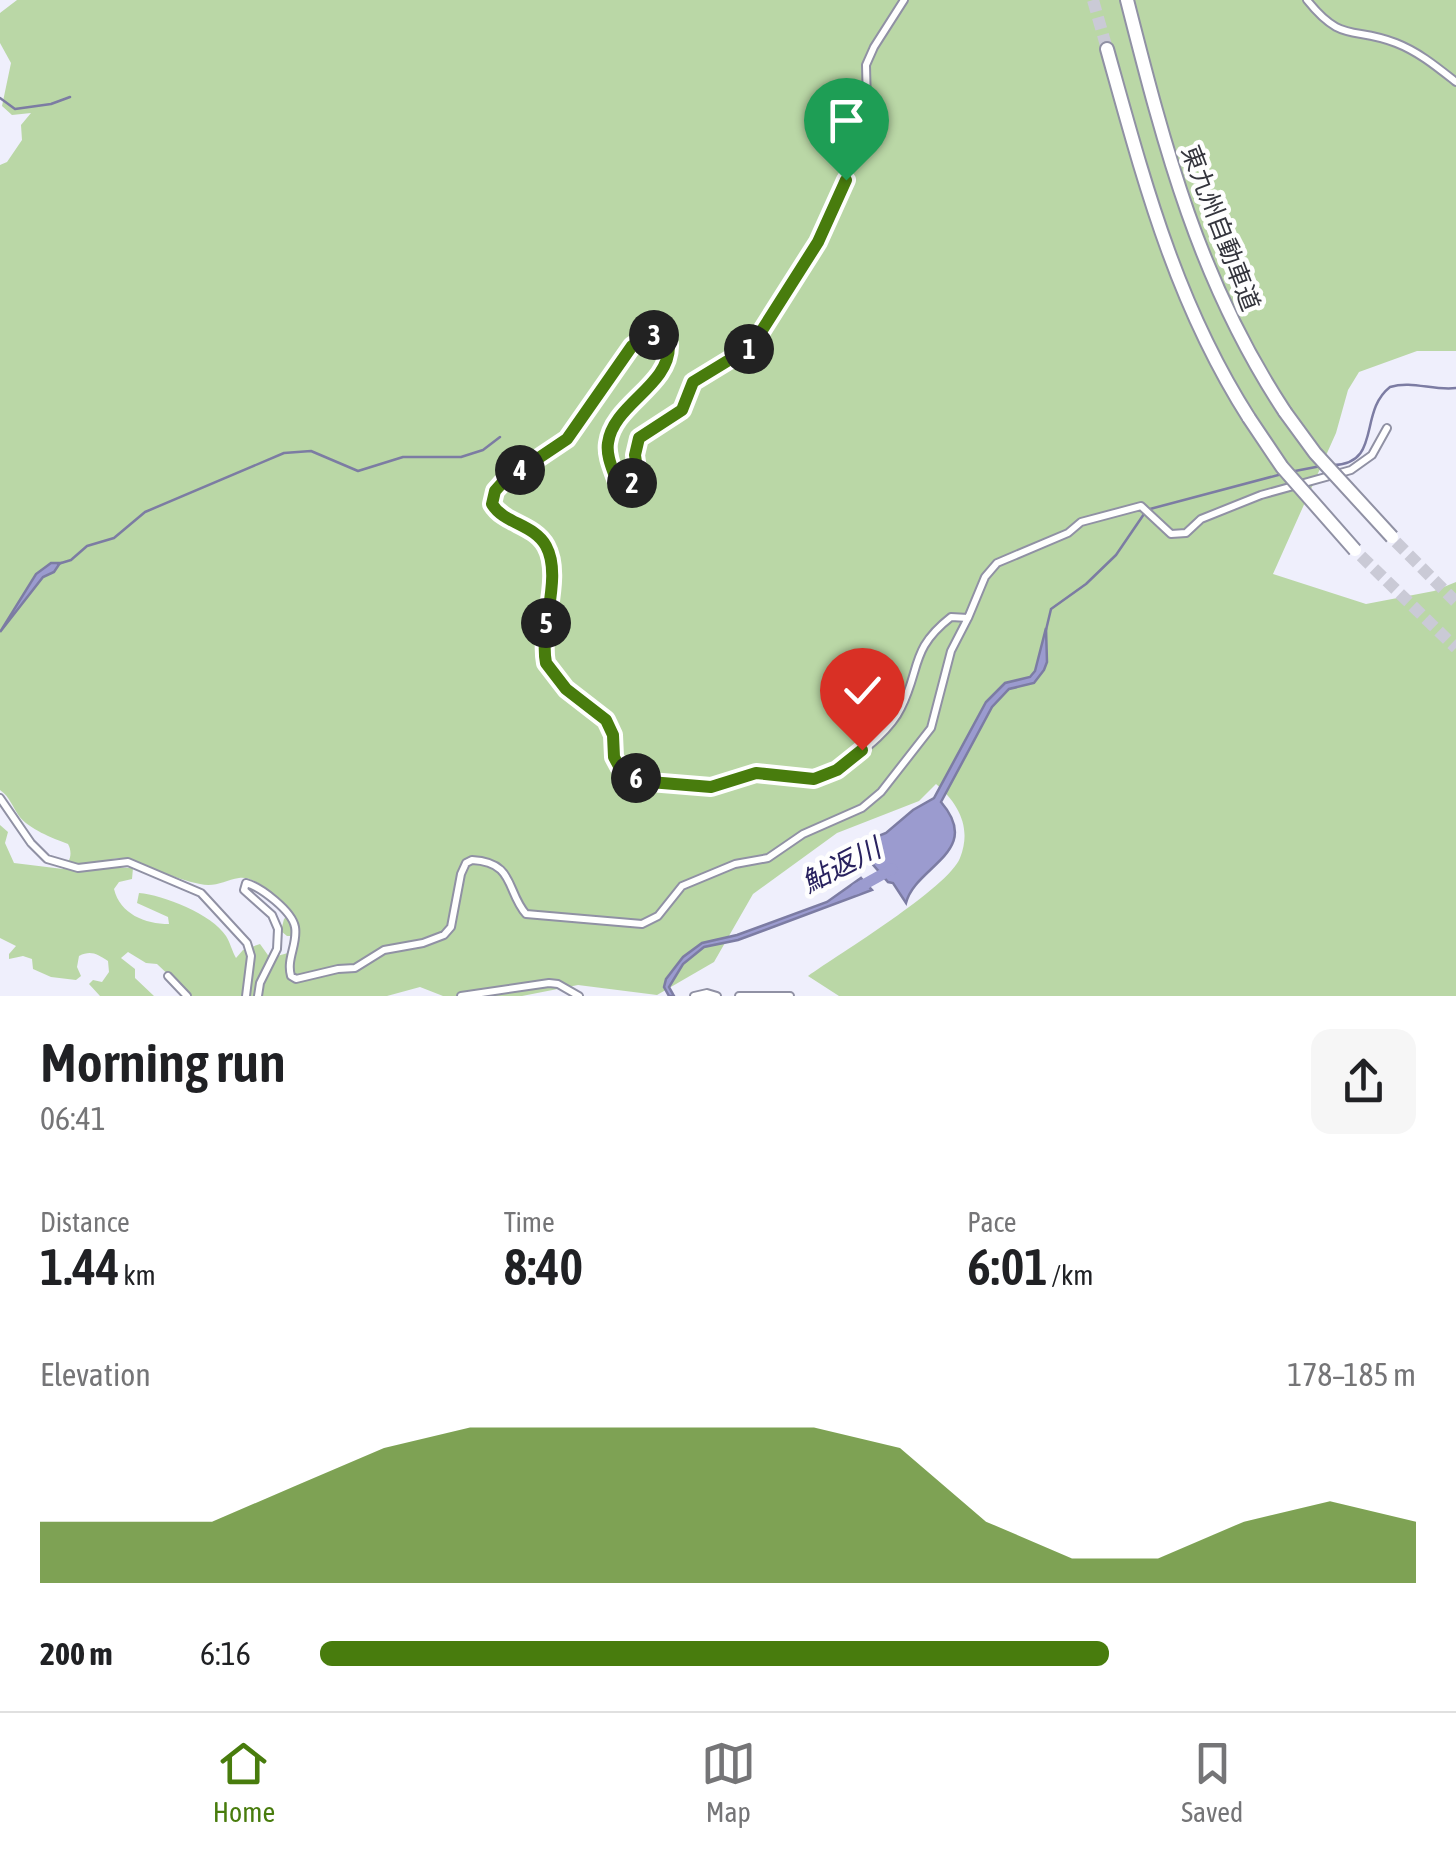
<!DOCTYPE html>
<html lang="en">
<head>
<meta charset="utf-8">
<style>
  :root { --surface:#fff; --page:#f6f6f6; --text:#202124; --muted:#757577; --line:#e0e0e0; --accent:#487c0d }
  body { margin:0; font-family:"Asap Condensed","Noto Sans JP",sans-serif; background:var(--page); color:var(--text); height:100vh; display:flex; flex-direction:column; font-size:38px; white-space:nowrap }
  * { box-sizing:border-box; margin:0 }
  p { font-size:32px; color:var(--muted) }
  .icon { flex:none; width:55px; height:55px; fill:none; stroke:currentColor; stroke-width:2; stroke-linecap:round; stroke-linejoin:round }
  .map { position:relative; height:996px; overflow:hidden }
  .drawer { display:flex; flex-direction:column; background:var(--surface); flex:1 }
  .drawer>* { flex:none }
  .pin { position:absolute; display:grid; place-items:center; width:85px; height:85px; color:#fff; margin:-102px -42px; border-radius:50% 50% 50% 0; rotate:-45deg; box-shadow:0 0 10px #0007 }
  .pin .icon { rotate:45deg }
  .km { position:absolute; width:50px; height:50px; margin:-25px; border-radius:50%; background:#222; color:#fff; font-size:28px; line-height:50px; text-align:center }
  .round { display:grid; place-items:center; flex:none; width:105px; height:105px; border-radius:20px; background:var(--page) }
  .summary { display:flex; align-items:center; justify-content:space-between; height:170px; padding:0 40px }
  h1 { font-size:55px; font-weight:600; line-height:75px }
  .metrics { display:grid; grid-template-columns:repeat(3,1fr); gap:15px; height:170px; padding:10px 40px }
  .metrics div { display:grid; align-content:center }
  .metrics b { font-size:50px; font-weight:600 }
  .metrics small { font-size:28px; font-weight:400 }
  .metrics p { font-size:28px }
  .chart { height:280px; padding:20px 40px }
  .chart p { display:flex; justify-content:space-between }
  .chart svg { width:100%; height:180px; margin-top:10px; fill:var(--accent); opacity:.7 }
  ul { padding:0 40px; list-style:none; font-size:32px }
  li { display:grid; grid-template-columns:160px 120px 1fr; align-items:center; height:75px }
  li i { height:25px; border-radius:12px; background:var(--accent) }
  .menu { display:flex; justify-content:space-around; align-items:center; height:140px; border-top:2px solid var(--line); background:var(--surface); font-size:28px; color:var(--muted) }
  .menu a { display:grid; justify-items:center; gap:5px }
  .menu .on { color:var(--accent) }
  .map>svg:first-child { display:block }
  .green { fill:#bad7a6; fill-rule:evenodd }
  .water { fill:#9b9bcf; stroke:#7c7ca3; stroke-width:2.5 }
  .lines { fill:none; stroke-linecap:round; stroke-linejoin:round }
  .stream { stroke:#7c7ca3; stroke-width:2.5 }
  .river { stroke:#9b9bcf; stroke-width:11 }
  .motorway-tunnel { stroke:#cacad6; stroke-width:12; stroke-dasharray:12 6; stroke-linecap:butt }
  .minor-casing { stroke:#9091a4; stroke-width:10 }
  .motorway-casing { stroke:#9091a4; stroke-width:16 }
  .minor { stroke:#fff; stroke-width:6 }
  .motorway { stroke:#fff; stroke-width:12 }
  .motorway-bridge-casing { stroke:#9091a4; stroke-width:16; stroke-linecap:butt }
  .motorway-bridge { stroke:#fff; stroke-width:12 }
  .route-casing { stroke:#fff; stroke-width:20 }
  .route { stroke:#487c0d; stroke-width:12 }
  .labels { text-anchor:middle; stroke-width:9; stroke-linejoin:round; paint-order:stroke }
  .street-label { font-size:25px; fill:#34353d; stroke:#fefefe }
  .water-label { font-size:28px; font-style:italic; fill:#29225f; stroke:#fefefe }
</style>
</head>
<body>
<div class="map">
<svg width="1456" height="996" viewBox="0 0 1456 996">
  <rect width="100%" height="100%" fill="#efeffc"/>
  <path class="green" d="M17,0H1456V351H1417L1359,372L1348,390L1336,433L1273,574L1366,604L1434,591L1456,582V996H839L808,976C839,954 948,888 960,858C972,828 959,804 936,784L919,801L837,833L753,894L714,962L657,995L578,985L522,996H443L420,987L387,996H191L157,964L146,963L128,952L121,958L135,969V978L154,996H100L89,984L93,980L102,982L109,972L108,961C97,954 91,950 79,956L77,967L81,976L76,980L51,977L33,969L32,959L23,956L9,959V954L16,946L0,938V825L8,832L5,843L14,863L63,869C70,862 73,853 68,844C52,838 29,829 19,816C12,806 10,797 0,790V165L7,162L22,140L21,125L31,113L12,115L2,106L11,63L0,43V13ZM123,858C150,865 173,879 200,884C215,888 225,880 239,878C256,875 281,900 291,912L284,919L281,931L287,936H297L299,943L295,951L270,958L260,944L243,950L236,958C232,951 230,942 226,936C212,914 163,895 139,893L137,903L168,917L169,924C145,924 120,914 114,889L119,882L132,879L133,868L107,867L112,859Z"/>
  <path class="water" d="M51,563H60L54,572L43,577L0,632L36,574Z
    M1046,628L1047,662L1044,670L1034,683L1009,689L992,707L941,802C984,852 915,866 906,903L893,883L888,882L856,845L886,833L913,810L934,798L986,702L1005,683L1030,677L1035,671Z
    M861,878L872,890L738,940L704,947L683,964L669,987L674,996H669L664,987L666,979L683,957L702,943L737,935L827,902Z"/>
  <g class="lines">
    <path class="stream" d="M0,98L15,109L51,104L70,97
      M1334,465C1382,463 1358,412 1390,387C1412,380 1433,391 1456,388
      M1295,471L1321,466
      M1150,509L1282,474
      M58,564L71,560L87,546L114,538L145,512L284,453L311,451L358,471L403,457H461L483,450L500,437
      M1046,630L1051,609L1086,584L1116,555L1144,514"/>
    <path class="river" d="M856,889L892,869"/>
    <path class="motorway-tunnel" d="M1093,0L1107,49
      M1396,542L1456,602
      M1361,556L1456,648"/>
    <g class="minor-casing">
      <path id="minor" d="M1307,0C1342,44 1353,26 1396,43C1419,52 1437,67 1456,82
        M968,618L985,577L997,563L1068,533L1081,522L1141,506L1171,534L1186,533L1201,519L1261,495L1351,470L1372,455L1387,428
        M0,798L31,843L47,859L78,868L128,862L201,893L247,943L251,956L246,996
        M168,976L187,996
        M258,996L260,983L277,949L278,929L272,915L244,890L246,883C261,887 292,911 295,927C298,944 286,959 291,976L296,979L338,969L355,968L384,950L423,943L444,935L451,927L461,874L466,863L472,860C515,862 506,891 526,914L642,924L658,916L682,886L735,864L768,858L803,834L862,808L881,792L931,728L951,651L968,618L951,617C910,649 921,668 901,708C891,729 867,748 848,762C811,792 793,770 754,773C741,774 731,783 718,786C696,791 630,786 617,765C608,748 617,730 602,715C584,697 548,687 544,657C540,622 560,585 548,551C539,524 504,526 492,503L495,491L503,482C524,466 550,456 568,437C598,407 612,338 661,334C689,360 619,413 608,440L615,476L624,485L633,482L638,476L635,455L639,438L682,410L693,382L752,346L814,249L832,214L858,145L867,106L866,65L874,47L904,0
        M461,996L549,983L558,984L579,996
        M694,996L707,993L717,996
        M739,996H790"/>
    </g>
    <g class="motorway-casing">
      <path id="motorway" d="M1127,0C1165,149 1199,282 1285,412
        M1107,49C1144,181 1175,302 1249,418"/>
    </g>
    <use href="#minor" class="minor"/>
    <use href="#motorway" class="motorway"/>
    <g class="motorway-bridge-casing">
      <path id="motorway-bridge" d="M1285,412L1315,453L1392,537
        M1249,418L1282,467L1355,550"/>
    </g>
    <use href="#motorway-bridge" class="motorway-bridge"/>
  </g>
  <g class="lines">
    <g class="route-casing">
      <path id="route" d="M846,180L818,242L752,346L693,382L682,410L639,438L635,455L638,476L633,482L624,484L617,482C613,470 606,456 608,443C613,404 670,386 669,345L661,334L644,338L632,346L567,439L503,482L495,491L492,504C504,524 534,524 546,546C563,577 539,628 546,663L566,689L606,720L613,735L614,757L621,770L650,782L711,787L756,773L814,779L837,770L862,750"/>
    </g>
    <use href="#route" class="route"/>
  </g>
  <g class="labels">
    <g class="street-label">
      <text transform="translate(1221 228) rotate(69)" y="9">東九州自動車道</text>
    </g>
    <g class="water-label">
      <text transform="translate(841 865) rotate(-27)" y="10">鮎返川</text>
    </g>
  </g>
</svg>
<div class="pin" style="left:846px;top:180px;background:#1e9e55"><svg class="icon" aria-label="arrive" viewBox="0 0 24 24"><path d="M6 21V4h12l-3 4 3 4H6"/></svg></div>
<div class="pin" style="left:862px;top:750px;background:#d93025"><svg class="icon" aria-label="check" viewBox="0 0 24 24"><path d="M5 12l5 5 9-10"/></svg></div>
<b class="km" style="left:749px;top:349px">1</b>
<b class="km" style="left:632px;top:483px">2</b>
<b class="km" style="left:654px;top:335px">3</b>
<b class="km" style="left:520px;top:470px">4</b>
<b class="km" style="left:546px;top:623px">5</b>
<b class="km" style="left:636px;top:778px">6</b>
</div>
<section class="drawer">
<div class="summary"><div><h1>Morning run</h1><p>06:41</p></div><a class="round"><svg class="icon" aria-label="share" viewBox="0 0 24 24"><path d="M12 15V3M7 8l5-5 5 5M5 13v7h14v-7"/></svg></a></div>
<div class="metrics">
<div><p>Distance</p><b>1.44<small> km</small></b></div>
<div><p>Time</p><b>8:40</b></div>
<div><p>Pace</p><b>6:01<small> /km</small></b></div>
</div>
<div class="chart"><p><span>Elevation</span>178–185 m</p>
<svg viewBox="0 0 160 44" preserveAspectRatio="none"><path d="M0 44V29L10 29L20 29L30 20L40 11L50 6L60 6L70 6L80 6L90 6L100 11L110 29L120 38L130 38L140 29L150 24L160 29V44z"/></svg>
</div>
<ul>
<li><b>200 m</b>6:16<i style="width:72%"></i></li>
</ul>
</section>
<nav class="menu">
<a class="on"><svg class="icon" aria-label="home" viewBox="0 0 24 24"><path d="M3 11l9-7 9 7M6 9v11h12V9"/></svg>Home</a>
<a><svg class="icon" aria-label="map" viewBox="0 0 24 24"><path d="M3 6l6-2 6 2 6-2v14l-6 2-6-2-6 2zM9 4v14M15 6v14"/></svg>Map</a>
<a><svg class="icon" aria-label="saved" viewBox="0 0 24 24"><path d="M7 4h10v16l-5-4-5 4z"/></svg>Saved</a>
</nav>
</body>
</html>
